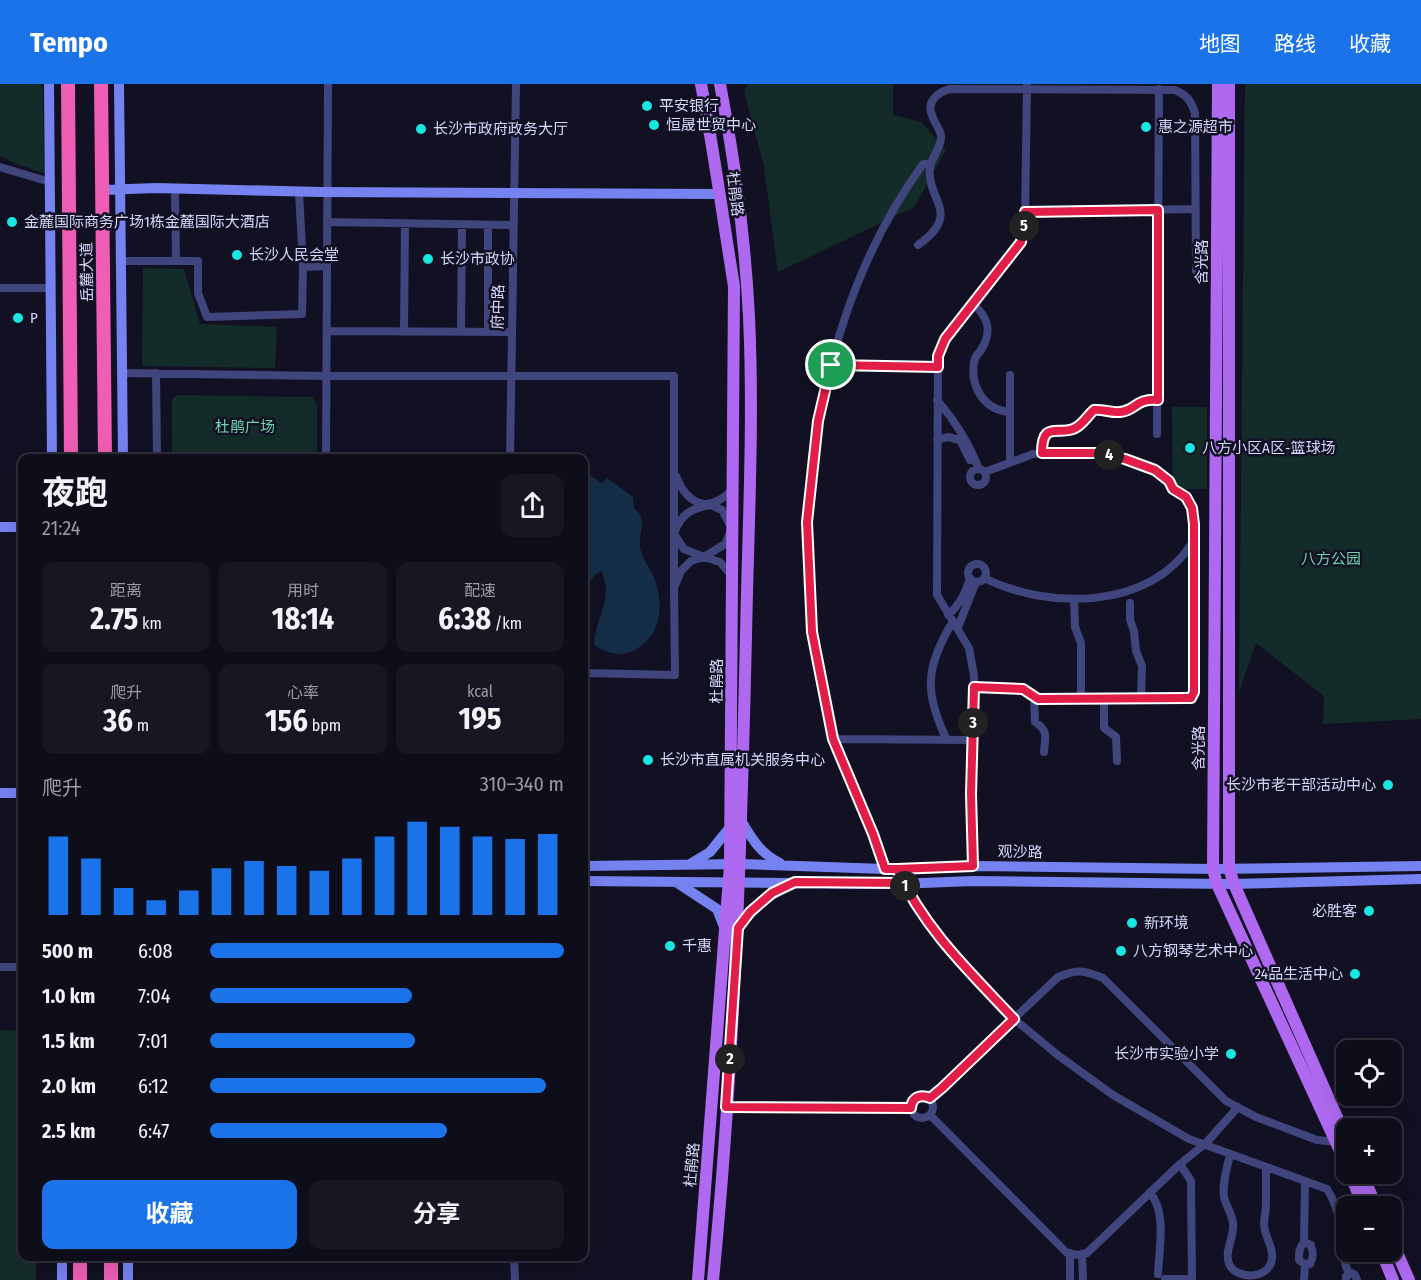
<!DOCTYPE html>
<html lang="zh">
<head>
<meta charset="utf-8">
<style>
  :root { --surface:#0e0d1a; --page:#171623; --text:#f1f3f6; --muted:#9b9ca2; --line:#2e2d39; --accent:#1a73e8 }
  body { margin:0; font-family:"Fira Sans Condensed","Noto Sans SC",sans-serif; background:var(--page); color:var(--text); height:100vh; display:flex; flex-direction:column; font-size:22px; white-space:nowrap }
  * { box-sizing:border-box; margin:0 }
  p { font-size:20px; color:var(--muted) }
  .icon { flex:none; width:33px; height:33px; fill:none; stroke:currentColor; stroke-width:2; stroke-linecap:round; stroke-linejoin:round }
  .map { position:relative; flex:1; overflow:hidden }
  .side { position:absolute; left:18px; top:370px; width:570px; height:807px; display:flex; flex-direction:column; background:var(--surface); border-radius:12px; box-shadow:0 6px 24px #0002,0 0 0 2px var(--line) }
  .side>* { flex:none }
  .tools { position:absolute; left:1336px; top:956px; display:grid; gap:12px }
  .tools a { display:grid; place-items:center; width:66px; height:66px; border-radius:12px; background:var(--surface); box-shadow:0 6px 24px #0002,0 0 0 2px var(--line); font-size:30px }
  .pin { position:absolute; display:grid; place-items:center; width:51px; height:51px; color:#fff; margin:-26px; border:3px solid #fff; border-radius:50%; box-shadow:0 2px 6px #0007 }
  .km { position:absolute; width:30px; height:30px; margin:-15px; border-radius:50%; background:#222; color:#fff; font-size:16px; line-height:30px; text-align:center }
  .round { display:grid; place-items:center; flex:none; width:63px; height:63px; border-radius:12px; background:var(--page) }
  .summary { display:flex; align-items:center; justify-content:space-between; height:102px; padding:0 24px }
  h1 { font-size:33px; font-weight:700; line-height:45px }
  .stats { display:grid; grid-template-columns:repeat(3,1fr); gap:9px; height:102px; padding:6px 24px }
  .stats div { display:grid; align-content:center; border-radius:12px; background:var(--page); text-align:center }
  .stats b { font-size:30px; font-weight:700 }
  .stats small { font-size:16px; font-weight:400 }
  .stats p { font-size:16px }
  .chart { height:168px; padding:12px 24px }
  .chart p { display:flex; justify-content:space-between }
  .chart svg { width:100%; height:108px; margin-top:6px; stroke:var(--accent); stroke-width:6 }
  .action { display:flex; gap:12px; margin-top:auto; padding:12px 24px }
  .action a { flex:1; height:69px; border-radius:12px; background:var(--accent); color:#fff; font-size:24px; font-weight:700; line-height:69px; text-align:center }
  .action a+a { background:var(--page); color:var(--text) }
  ul { padding:0 24px; list-style:none; font-size:20px }
  li { display:grid; grid-template-columns:96px 72px 1fr; align-items:center; height:45px }
  li i { height:15px; border-radius:8px; background:var(--accent) }
  header { display:flex; align-items:center; gap:36px; box-sizing:border-box; height:84px; padding:0 30px; background:var(--accent); color:#fff }
  header strong { font-size:28px }
  nav { display:flex; gap:33px; margin-inline-start:auto; font-size:21px }
  .map>svg:first-child { display:block }
  .green { fill:#142c29 }
  .water { fill:#152e48 }
  .lines { fill:none; stroke-linecap:round; stroke-linejoin:round }
  .street { stroke:#40457d; stroke-width:8 }
  .secondary { stroke:#7782f1; stroke-width:10 }
  .primary { stroke:#ae69f0; stroke-width:12 }
  .highway { stroke:#ee5eb4; stroke-width:14 }
  .route-casing { stroke:#fff; stroke-width:12 }
  .route { stroke:#e11d48; stroke-width:8 }
  .poi-dot { fill:#18e6e3; stroke:#121123; stroke-width:2 }
  .labels { text-anchor:middle; stroke-width:5; stroke-linejoin:round; paint-order:stroke }
  .poi-label { font-size:15px; fill:#d7d7fb; stroke:#121123; text-anchor:start }
  .street-label { font-size:15px; fill:#d7d7fb; stroke:#121123 }
  .park-label { font-size:15px; fill:#6ad4ad; stroke:#121123 }
</style>
</head>
<body>
<header>
<strong>Tempo</strong>
<nav><a>地图</a><a>路线</a><a>收藏</a></nav>
</header>
<div class="map">
<svg width="1421" height="1196" viewBox="0 0 1421 1196">
  <rect width="100%" height="100%" fill="#121123"/>
  <path class="green" d="M0,0H41L43,6L44,89L17,80L0,72Z
    M749,0H893V31L921,38L946,66L914,123L778,188L764,83L744,6Z
    M1245,0H1421V635L1323,640L1324,612L1256,559L1239,608Z
    M143,184L184,185L200,240L277,243L275,284L142,282Z
    M178,311L312,313L317,321V370H313L312,375H175V370L172,369V319L173,314Z
    M1172,323H1207V405H1173Z
    M0,946L22,947V1173H36V1196H0Z"/>
  <path class="water" d="M584,383L592,393L602,399L607,394L633,413L634,424C649,437 638,446 640,462C641,472 646,479 651,487C665,516 664,551 633,567C620,573 606,569 594,561C594,537 615,512 601,487L595,491L584,503Z"/>
  <g class="lines">
    <path class="street" d="M0,83L50,98
      M175,105L176,177
      M1025,128L1195,125
      M327,138L513,141
      M918,161C963,129 926,117 930,83C932,72 942,63 941,52C940,44 934,39 932,31C926,18 938,8 950,5L1175,6C1187,11 1191,17 1195,29L1196,187
      M121,177H198V209L207,233L302,230L303,183L299,107
      M303,183L327,182
      M0,204H50
      M973,220C988,233 993,247 981,266C978,270 975,272 974,278C970,303 984,326 1010,328
      M327,247L511,248
      M461,247L462,141
      M488,247V141
      M404,248L405,140
      M831,281L938,283
      M122,289L327,292H674V504
      M156,289L157,375
      M937,316C956,338 969,359 979,385
      M1157,350L1159,5
      M937,356L948,353L960,356L970,376
      M1042,369C1042,337 1057,351 1073,345C1082,342 1087,332 1094,326C1103,325 1112,329 1120,328C1136,327 1135,314 1158,316
      M326,375L328,0
      M510,375L516,0
      M1010,378V291
      M970 393a8 8 0 1 1 16 0a8 8 0 1 1-16 0Z
      M676,392C688,422 709,430 733,405
      M711,421L722,426L732,445L725,460L704,473L684,465L674,450C680,430 692,424 711,421Z
      M968 489a9 9 0 1 1 18 0a9 9 0 1 1-18 0Z
      M984,494C1048,526 1150,526 1192,459
      M1074,515L1075,543L1081,559V615
      M1130,519V536L1134,547L1136,567L1142,582L1141,615
      M948,531C960,521 966,508 970,494
      M958,543L976,498
      M584,589L675,591L674,504L681,487L691,477L704,473L720,478L732,492
      M974,604L1023,605L1038,615L1186,614H1190L1194,608V439L1192,424L1186,413L1173,405L1169,397L1155,386L1125,375L1097,369L1051,368L1033,370L985,388
      M1034,612L1035,638C1049,647 1045,653 1044,668
      M1104,615V644L1116,653L1117,677
      M833,655L972,656
      M947,656C923,607 926,583 953,537
      M973,782L971,710L974,592L969,564L937,511L938,272L945,255L1021,158L1025,136L1027,0
      M885,785C876,758 865,731 854,705C847,688 838,671 833,654C829,638 827,621 823,605C819,586 814,567 812,547C796,388 828,211 923,80H931
      M897,785L909,810L940,856L1014,935L1059,972L1113,1011L1189,1055L1327,1105C1336,1119 1342,1140 1343,1156C1344,1169 1343,1177 1349,1190
      M0,883H22
      M911 1023a11 11 0 1 1 22 0a11 11 0 1 1-22 0Z
      M930,1014L1058,893C1078,885 1083,886 1103,894L1226,1017L1256,1033L1317,1056L1337,1058
      M726,1023L911,1024
      M930,1031L1067,1169L1078,1171L1087,1169L1180,1080L1206,1059L1238,1023
      M1230,1071C1227,1084 1222,1099 1224,1113C1226,1122 1232,1130 1233,1139C1235,1153 1224,1166 1229,1180C1236,1196 1269,1196 1272,1175C1274,1163 1264,1152 1264,1140C1264,1133 1266,1128 1266,1121C1266,1109 1266,1097 1266,1084
      M1180,1080L1191,1097L1192,1196
      M1150,1109C1167,1128 1159,1165 1158,1190
      M1304,1158L1311,1161C1313,1168 1314,1173 1310,1180L1306,1181L1299,1176C1299,1168 1299,1164 1304,1158L1305,1098
      M1082,1170L1083,1196
      M514,1173L515,1196
      M1165,1195H1192
      M1070,1196V1169
      M1304,1196L1305,1181
      M1346,1196V1192L1352,1189L1355,1191L1357,1196"/>
    <path class="secondary" d="M49,0L52,375
      M119,0L123,375
      M102,106L156,104L321,108L719,110
      M0,443H22
      M0,709H22
      M742,738C752,755 761,770 780,779
      M690,780L710,768L731,742
      M584,782L740,780L885,785L973,782L1213,785L1421,782
      M584,797L897,800L973,797L1231,800L1421,795
      M676,798L717,825L724,843
      M738,844C755,822 768,811 793,799
      M62,1173V1196
      M128,1173V1196"/>
    <path class="primary" d="M1218,0L1213,785L1217,800L1347,1082
      M1229,0V784L1234,800L1347,1056
      M1350,1089L1363,1122
      M1362,1089L1376,1122
      M1392,1157L1409,1196
      M1381,1167L1393,1196
      M698,1196L730,781L734,202C723,135 714,67 701,0
      M713,1196C734,982 741,767 746,552C748,446 754,339 749,233C745,155 735,77 720,0"/>
    <path class="highway" d="M68,0L71,375
      M101,0L105,375
      M80,1173V1196
      M111,1173V1196"/>
  </g>
  <g class="lines">
    <g class="route-casing">
      <path id="route" d="M831,281L818,337L807,438L812,548L833,655L873,750L885,785H897C925,846 969,887 1014,935L942,1004L930,1014C920,1010 912,1013 911,1024L726,1023L738,844L750,828L772,809L795,798L904,799L897,785L973,782L971,710L974,603L1023,605L1038,615L1186,614H1191L1194,608V440L1192,424L1186,413L1173,405L1169,397L1155,386L1125,375L1097,369H1042C1042,337 1057,351 1073,345C1082,342 1087,332 1094,326C1103,325 1112,329 1120,328C1136,327 1135,314 1158,316V126L1025,128L1021,158L945,255L938,272V283L831,281"/>
    </g>
    <use href="#route" class="route"/>
  </g>
  <g class="poi-dot">
    <circle cx="647" cy="22" r="6"/>
    <circle cx="654" cy="41" r="6"/>
    <circle cx="1146" cy="43" r="6"/>
    <circle cx="421" cy="45" r="6"/>
    <circle cx="12" cy="138" r="6"/>
    <circle cx="237" cy="171" r="6"/>
    <circle cx="428" cy="175" r="6"/>
    <circle cx="18" cy="234" r="6"/>
    <circle cx="1190" cy="364" r="6"/>
    <circle cx="648" cy="676" r="6"/>
    <circle cx="1388" cy="701" r="6"/>
    <circle cx="1369" cy="827" r="6"/>
    <circle cx="1132" cy="839" r="6"/>
    <circle cx="670" cy="862" r="6"/>
    <circle cx="1121" cy="867" r="6"/>
    <circle cx="1355" cy="890" r="6"/>
    <circle cx="1231" cy="970" r="6"/>
  </g>
  <g class="labels">
    <g class="poi-label">
      <text x="659" y="27">平安银行</text>
      <text x="666" y="46">恒晟世贸中心</text>
      <text x="1158" y="48">惠之源超市</text>
      <text x="433" y="50">长沙市政府政务大厅</text>
      <text x="24" y="143">金麓国际商务广场1栋金麓国际大酒店</text>
      <text x="249" y="176">长沙人民会堂</text>
      <text x="440" y="180">长沙市政协</text>
      <text x="30" y="239">P</text>
      <text x="1202" y="369">八方小区A区-篮球场</text>
      <text x="660" y="681">长沙市直属机关服务中心</text>
      <text x="1376" y="706" text-anchor="end">长沙市老干部活动中心</text>
      <text x="1357" y="832" text-anchor="end">必胜客</text>
      <text x="1144" y="844">新环境</text>
      <text x="682" y="867">千惠</text>
      <text x="1133" y="872">八方钢琴艺术中心</text>
      <text x="1343" y="895" text-anchor="end">24品生活中心</text>
      <text x="1219" y="975" text-anchor="end">长沙市实验小学</text>
    </g>
    <g class="street-label">
      <text transform="translate(735 110) rotate(83)" y="5">杜鹃路</text>
      <text transform="translate(1202 178) rotate(-90)" y="5">含光路</text>
      <text transform="translate(87 188) rotate(-91)" y="5">岳麓大道</text>
      <text transform="translate(498 223) rotate(-89)" y="5">府中路</text>
      <text transform="translate(717 597) rotate(-90)" y="5">杜鹃路</text>
      <text transform="translate(1199 664) rotate(-90)" y="5">含光路</text>
      <text transform="translate(1020 768) rotate(1)" y="5">观沙路</text>
      <text transform="translate(692 1081) rotate(-85)" y="5">杜鹃路</text>
    </g>
    <g class="park-label">
      <text x="245" y="348">杜鹃广场</text>
      <text x="1331" y="480">八方公园</text>
    </g>
  </g>
</svg>
<div class="tools">
<a><svg class="icon" aria-label="locate" viewBox="0 0 24 24"><circle cx="12" cy="12" r="6"/><path d="M12 2v4M12 18v4M2 12h4M18 12h4"/></svg></a>
<a>+</a>
<a>−</a>
</div>
<div class="pin" style="left:831px;top:281px;background:#1e9e55"><svg class="icon" aria-label="arrive" viewBox="0 0 24 24"><path d="M6 21V4h12l-3 4 3 4H6"/></svg></div>
<b class="km" style="left:905px;top:802px">1</b>
<b class="km" style="left:730px;top:975px">2</b>
<b class="km" style="left:973px;top:639px">3</b>
<b class="km" style="left:1109px;top:371px">4</b>
<b class="km" style="left:1024px;top:142px">5</b>
<section class="side">
<div class="summary"><div><h1>夜跑</h1><p>21:24</p></div><a class="round"><svg class="icon" aria-label="share" viewBox="0 0 24 24"><path d="M12 15V3M7 8l5-5 5 5M5 13v7h14v-7"/></svg></a></div>
<div class="stats">
<div><p>距离</p><b>2.75<small> km</small></b></div>
<div><p>用时</p><b>18:14</b></div>
<div><p>配速</p><b>6:38<small> /km</small></b></div>
</div>
<div class="stats">
<div><p>爬升</p><b>36<small> m</small></b></div>
<div><p>心率</p><b>156<small> bpm</small></b></div>
<div><p>kcal</p><b>195</b></div>
</div>
<div class="chart"><p><span>爬升</span>310–340 m</p>
<svg viewBox="0 0 160 44" preserveAspectRatio="none"><path d="M5 44V12M15 44V21M25 44V33M35 44V38M45 44V34M55 44V25M65 44V22M75 44V24M85 44V26M95 44V21M105 44V12M115 44V6M125 44V8M135 44V12M145 44V13M155 44V11"/></svg>
</div>
<ul>
<li><b>500 m</b>6:08<i style="width:100%"></i></li>
<li><b>1.0 km</b>7:04<i style="width:57%"></i></li>
<li><b>1.5 km</b>7:01<i style="width:58%"></i></li>
<li><b>2.0 km</b>6:12<i style="width:95%"></i></li>
<li><b>2.5 km</b>6:47<i style="width:67%"></i></li>
</ul>
<div class="action"><a>收藏</a><a>分享</a></div>
</section>
</div>
</body>
</html>
